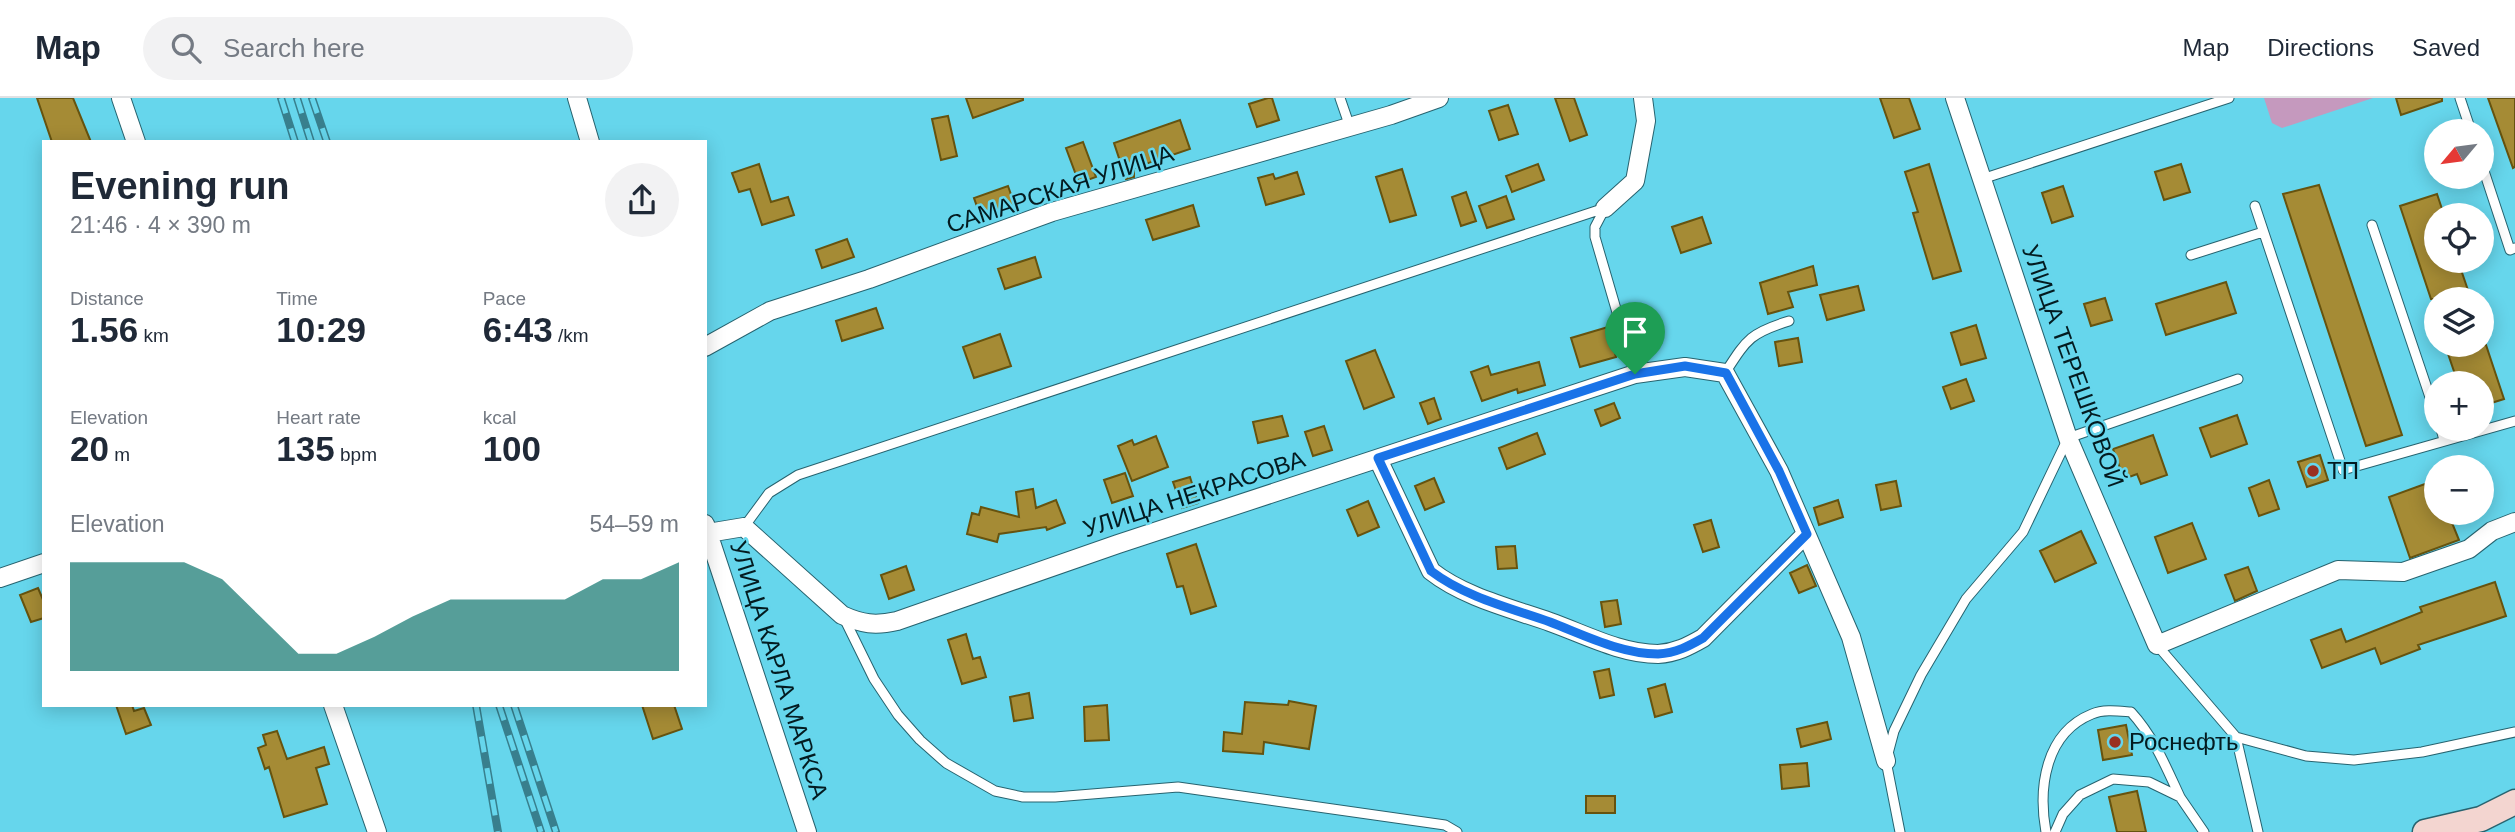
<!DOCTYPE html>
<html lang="en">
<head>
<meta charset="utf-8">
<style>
  :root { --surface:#fff; --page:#f2f2f3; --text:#1f2937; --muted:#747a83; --line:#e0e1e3; --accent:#0f766e }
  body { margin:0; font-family:Arial,sans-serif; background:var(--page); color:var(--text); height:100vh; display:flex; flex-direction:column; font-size:26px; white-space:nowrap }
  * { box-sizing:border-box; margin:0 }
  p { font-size:23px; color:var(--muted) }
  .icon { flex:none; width:38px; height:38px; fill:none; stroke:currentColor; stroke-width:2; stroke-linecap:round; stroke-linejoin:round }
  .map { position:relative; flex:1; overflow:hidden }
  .details { position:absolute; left:42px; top:42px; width:665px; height:567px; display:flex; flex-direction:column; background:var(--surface); border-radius:0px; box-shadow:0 4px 18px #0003 }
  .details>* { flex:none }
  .needle { width:46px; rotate:241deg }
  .buttons { position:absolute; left:2424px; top:21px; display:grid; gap:14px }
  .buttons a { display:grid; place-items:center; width:70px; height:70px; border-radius:50%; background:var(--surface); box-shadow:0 4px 18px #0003; font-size:35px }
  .pin { position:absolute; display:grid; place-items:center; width:60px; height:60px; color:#fff; margin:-72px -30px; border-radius:50% 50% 50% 0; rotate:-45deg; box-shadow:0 0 7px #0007 }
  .pin .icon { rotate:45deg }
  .round { display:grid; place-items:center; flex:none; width:74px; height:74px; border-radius:37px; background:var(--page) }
  .head { display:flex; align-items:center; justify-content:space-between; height:119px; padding:0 28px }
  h1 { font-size:38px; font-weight:700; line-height:52px }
  .figures { display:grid; grid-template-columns:repeat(3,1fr); gap:10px; height:119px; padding:7px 28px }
  .figures div { display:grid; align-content:center }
  .figures b { font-size:35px; font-weight:700 }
  .figures small { font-size:19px; font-weight:400 }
  .figures p { font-size:19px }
  .chart { height:196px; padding:14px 28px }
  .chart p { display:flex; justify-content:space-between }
  .chart svg { width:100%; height:126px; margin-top:7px; fill:var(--accent); opacity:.7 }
  header { display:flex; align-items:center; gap:42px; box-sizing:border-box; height:98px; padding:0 35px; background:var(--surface); border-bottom:2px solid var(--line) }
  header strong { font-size:33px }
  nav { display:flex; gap:38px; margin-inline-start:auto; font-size:24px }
  .search { width:490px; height:63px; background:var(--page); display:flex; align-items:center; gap:18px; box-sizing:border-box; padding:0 24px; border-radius:38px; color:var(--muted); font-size:26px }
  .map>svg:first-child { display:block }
  .green { fill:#c599be }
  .building { fill:#a58b35; stroke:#66530f; stroke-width:2 }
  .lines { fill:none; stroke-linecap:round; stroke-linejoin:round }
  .lane-casing { stroke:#27636f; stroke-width:11 }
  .street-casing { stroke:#27636f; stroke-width:20 }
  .secondary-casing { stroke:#27636f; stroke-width:27 }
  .lane { stroke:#fff; stroke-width:9 }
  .street { stroke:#fff; stroke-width:18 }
  .secondary { stroke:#f3d5d0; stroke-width:24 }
  .rail-casing { stroke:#387f8d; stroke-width:8 }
  .rail { stroke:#66d6ec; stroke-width:5; stroke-dasharray:16; stroke-linecap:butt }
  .route-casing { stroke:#fff; stroke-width:14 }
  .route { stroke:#1a73e8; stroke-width:9 }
  .poi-dot { fill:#9a301f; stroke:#66d6ec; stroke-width:2.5 }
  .labels { text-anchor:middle; stroke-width:5; stroke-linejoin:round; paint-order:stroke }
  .street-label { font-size:24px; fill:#031b20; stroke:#66d6ec }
  .poi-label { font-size:24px; fill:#031b20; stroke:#66d6ec; text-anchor:start }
</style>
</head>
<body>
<header>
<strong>Map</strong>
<div class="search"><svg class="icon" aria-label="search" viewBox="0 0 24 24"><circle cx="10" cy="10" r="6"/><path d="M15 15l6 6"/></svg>Search here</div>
<nav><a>Map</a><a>Directions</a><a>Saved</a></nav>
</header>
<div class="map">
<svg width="2515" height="734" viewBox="0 0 2515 734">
  <rect width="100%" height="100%" fill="#66d6ec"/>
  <path class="green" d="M2264,0H2373L2282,30L2272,25Z"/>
  <path class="building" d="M37,0H73L91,44H52Z
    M966,0H1023V2L973,20Z
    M1268,0H1272L1279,22L1257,29L1249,6Z
    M1555,0H1574L1587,37L1570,43Z
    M1880,0H1909L1920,31L1894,40Z
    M2396,0H2442V3L2401,17Z
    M2488,0H2515V69L2513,70Z
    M1508,7L1518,36L1499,42L1489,13Z
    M948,18L957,58L941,62L932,21Z
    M1180,22L1190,51L1134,70V79L1126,81L1114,45Z
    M1083,44L1096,79L1079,85L1066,50Z
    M759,66L771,104L788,99L794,117L762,127L750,91L739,94L732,75Z
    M1538,66L1544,82L1512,94L1506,78Z
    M1929,66L1961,173L1933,181L1913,115L1918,114L1905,74Z
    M2181,66L2190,94L2164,102L2155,74Z
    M1402,71L1416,117L1390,124L1376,79Z
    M1297,74L1304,96L1266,107L1258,80L1273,76L1275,81Z
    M2319,87L2402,337L2366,348L2283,96Z
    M1008,88L1015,108L981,120L974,100Z
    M2063,88L2073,118L2052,125L2042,95Z
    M1466,94L1476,123L1461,128L1452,99Z
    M2437,96L2444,117H2436V163H2458L2471,201H2431L2400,108Z
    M1506,98L1514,121L1487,130L1479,108Z
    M1193,107L1199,128L1153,142L1146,122Z
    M1702,119L1711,145L1681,155L1672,129Z
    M847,141L854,159L822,170L816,152Z
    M1035,159L1041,179L1005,191L998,171Z
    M1813,168L1817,187L1788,194L1793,209L1768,216L1760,185Z
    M2226,184L2236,215L2166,237L2156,206Z
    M1858,188L1864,212L1827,222L1820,197Z
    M2105,200L2112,222L2091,228L2084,206Z
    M876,210L883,230L842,243L836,223Z
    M1976,227L1986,260L1961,267L1951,235Z
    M1608,229L1616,259L1580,269L1571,240Z
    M1000,236L1011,268L974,280L963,249Z
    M1798,240L1802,264L1779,268L1775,244Z
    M2445,247H2486L2504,301L2482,308V285H2458Z
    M1375,252L1394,299L1364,311L1346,263Z
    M1539,264L1545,287L1518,295L1517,291L1482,303L1471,274L1488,268L1491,277Z
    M1966,281L1974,303L1951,311L1943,289Z
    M1434,300L1441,321L1428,326L1420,305Z
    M1614,305L1620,320L1601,328L1595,312Z
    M2237,317L2247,346L2211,359L2200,330Z
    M1282,318L1288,338L1258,345L1253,324Z
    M1324,328L1332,352L1313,358L1305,334Z
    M1537,335L1545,356L1507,371L1499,350Z
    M2153,337L2167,377L2141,386L2137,376L2124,381L2113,351Z
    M1156,338L1168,369L1132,383L1118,348L1132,342L1134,347Z
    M2320,357L2328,382L2307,389L2298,364Z
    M1125,375L1133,398L1112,405L1104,382Z
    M1190,379L1198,405L1182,410L1173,384Z
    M1434,380L1444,404L1425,412L1415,388Z
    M2269,382L2279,411L2259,418L2249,390Z
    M2436,382V415H2448L2459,442L2410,460L2389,399Z
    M1896,383L1901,408L1881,412L1876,387Z
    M1033,391L1036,410L1056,402L1065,425L1047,432L1046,429L999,436L997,444L967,436L972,415L979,417L981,409L1019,419L1016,394Z
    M1838,402L1843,419L1819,427L1814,410Z
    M1368,403L1379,429L1358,438L1347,412Z
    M1711,422L1719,449L1703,454L1694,427Z
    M2192,425L2206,461L2168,475L2155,439Z
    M2081,433L2096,465L2055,484L2040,453Z
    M1196,446L1216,508L1191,516L1183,488L1177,489L1167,456Z
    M1515,448L1517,470L1498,471L1496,449Z
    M1807,467L1816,488L1799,495L1790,475Z
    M906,468L914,492L889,501L881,477Z
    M2248,469L2257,493L2235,503L2225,477Z
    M2495,484L2506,518L2418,547L2420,551L2381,566L2375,550L2322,570L2311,542L2341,531L2346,544L2422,514L2420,509Z
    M38,490L44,504V520L31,524L20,497Z
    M1617,502L1621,526L1605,529L1601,504Z
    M966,536L973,561L980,559L986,579L962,586L948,542Z
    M1609,571L1614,597L1600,600L1594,574Z
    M1665,586L1672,614L1655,619L1648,591Z
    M1029,595L1033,620L1014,623L1010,599Z
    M1289,603L1316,608L1309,651L1264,644L1263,656L1223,653L1224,634L1242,636L1245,604L1288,607Z
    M116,607H132L134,613L144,610L151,627L126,636Z
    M642,607H674L682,631L653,641Z
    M1107,607L1109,642L1085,643L1084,609Z
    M1827,624L1831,641L1801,649L1797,631Z
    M2126,627L2132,657L2103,662L2098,632Z
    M277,633L287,661L324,649L329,666L316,670L327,706L284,719L269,669L265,671L258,650L266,647L263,637Z
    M1807,665L1809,688L1782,691L1780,667Z
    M2137,693L2146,734H2117L2109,699Z
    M1586,698H1615V715H1586Z"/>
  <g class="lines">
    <g class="lane-casing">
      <path id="lane" d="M1340,0L1350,29
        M2460,0L2471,33
        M2482,67L2510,152L2515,150
        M1982,81L2229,0
        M2255,108L2343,372L2515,323
        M1605,110L1595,129V139L1635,276
        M2372,127L2436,317
        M2191,157L2263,134
        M1725,275C1747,241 1750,235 1789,223
        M2441,331L2444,342
        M744,429L769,395L798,377L1605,110
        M843,518L874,581L898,617L920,642L946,665L995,693L1023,699H1055L1178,689L1445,727L1457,734
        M2157,547L2236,639L2306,658L2354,662L2422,654L2515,634
        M2236,639L2258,734
        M1900,734L1886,663L1894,633L1921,577L1966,501L2023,434L2068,340L2238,281
        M2046,734C2038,690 2045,635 2092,616C2104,611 2118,613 2131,614C2154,639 2166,669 2180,699
        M2055,734L2063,716L2080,697L2113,681L2149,684L2180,699L2204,734"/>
    </g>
    <g class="street-casing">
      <path id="street" d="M121,0L136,44
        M577,0L590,44
        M1955,0L2068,340L2157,547L2338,472L2403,474L2469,451L2492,433L2515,424
        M1605,110L1635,83L1646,23L1643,0
        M705,249L770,213L869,181L1052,114L1391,17L1439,0
        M1378,361L1431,473C1464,499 1510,510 1550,524C1584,536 1621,556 1658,556C1676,555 1689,548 1703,540L1806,436
        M705,426L807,734
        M708,435L744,429L842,517C862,526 875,528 897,523L1118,446L1635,276L1685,269L1725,275L1779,373L1851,539L1886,663
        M0,480L44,465
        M333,607L377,734"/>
    </g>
    <g class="secondary-casing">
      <path id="secondary" d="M2425,734L2481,721L2515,704"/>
    </g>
    <use href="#lane" class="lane"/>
    <use href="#street" class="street"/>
    <use href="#secondary" class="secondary"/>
    <g class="rail-casing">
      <path id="rail" d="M281,0L295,44
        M297,0L311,44
        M312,0L327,44
        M476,607L498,734
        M499,607L541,734
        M514,607L556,734"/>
    </g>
    <use href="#rail" class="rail"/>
  </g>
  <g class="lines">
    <g class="route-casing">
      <path id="route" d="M1685,268L1726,275L1779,373L1807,436L1703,540C1689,548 1676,555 1658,556C1621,556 1584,537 1550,524C1510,510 1465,499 1431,473L1378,360L1635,276Z"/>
    </g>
    <use href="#route" class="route"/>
  </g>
  <g class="poi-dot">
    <circle cx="2313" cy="373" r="7"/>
    <circle cx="2115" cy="644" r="7"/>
  </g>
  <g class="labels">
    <g class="street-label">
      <text transform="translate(1060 91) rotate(-18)" y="8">САМАРСКАЯ УЛИЦА</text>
      <text transform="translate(2073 268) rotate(70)" y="8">УЛИЦА ТЕРЕШКОВОЙ</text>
      <text transform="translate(1194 396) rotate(-18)" y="8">УЛИЦА НЕКРАСОВА</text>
      <text transform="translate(779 572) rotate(72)" y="8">УЛИЦА КАРЛА МАРКСА</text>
    </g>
    <g class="poi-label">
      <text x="2327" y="381">ТП</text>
      <text x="2129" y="652">Роснефть</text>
    </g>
  </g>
</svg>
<div class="buttons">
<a><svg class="needle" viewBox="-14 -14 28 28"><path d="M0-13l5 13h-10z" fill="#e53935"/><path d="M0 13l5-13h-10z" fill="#747a83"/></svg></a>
<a><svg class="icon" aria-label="locate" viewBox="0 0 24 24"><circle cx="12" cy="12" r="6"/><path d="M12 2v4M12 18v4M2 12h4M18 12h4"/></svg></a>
<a><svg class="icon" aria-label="layers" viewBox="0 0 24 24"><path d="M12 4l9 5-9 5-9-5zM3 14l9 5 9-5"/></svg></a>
<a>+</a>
<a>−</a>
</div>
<div class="pin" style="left:1635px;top:276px;background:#1e9e55"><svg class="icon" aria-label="arrive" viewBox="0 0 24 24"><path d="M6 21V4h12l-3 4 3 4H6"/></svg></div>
<section class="details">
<div class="head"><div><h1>Evening run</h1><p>21:46 · 4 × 390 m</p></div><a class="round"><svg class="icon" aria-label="share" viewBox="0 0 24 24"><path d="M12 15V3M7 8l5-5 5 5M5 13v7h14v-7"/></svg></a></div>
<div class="figures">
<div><p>Distance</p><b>1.56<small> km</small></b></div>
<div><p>Time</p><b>10:29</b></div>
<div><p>Pace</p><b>6:43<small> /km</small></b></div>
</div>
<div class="figures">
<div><p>Elevation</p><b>20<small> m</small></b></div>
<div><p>Heart rate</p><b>135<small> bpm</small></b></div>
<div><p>kcal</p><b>100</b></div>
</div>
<div class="chart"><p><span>Elevation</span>54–59 m</p>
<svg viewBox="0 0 160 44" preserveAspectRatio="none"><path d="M0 44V6L10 6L20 6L30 6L40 12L50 25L60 38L70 38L80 32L90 25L100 19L110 19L120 19L130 19L140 12L150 12L160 6V44z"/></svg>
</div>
</section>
</div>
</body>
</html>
